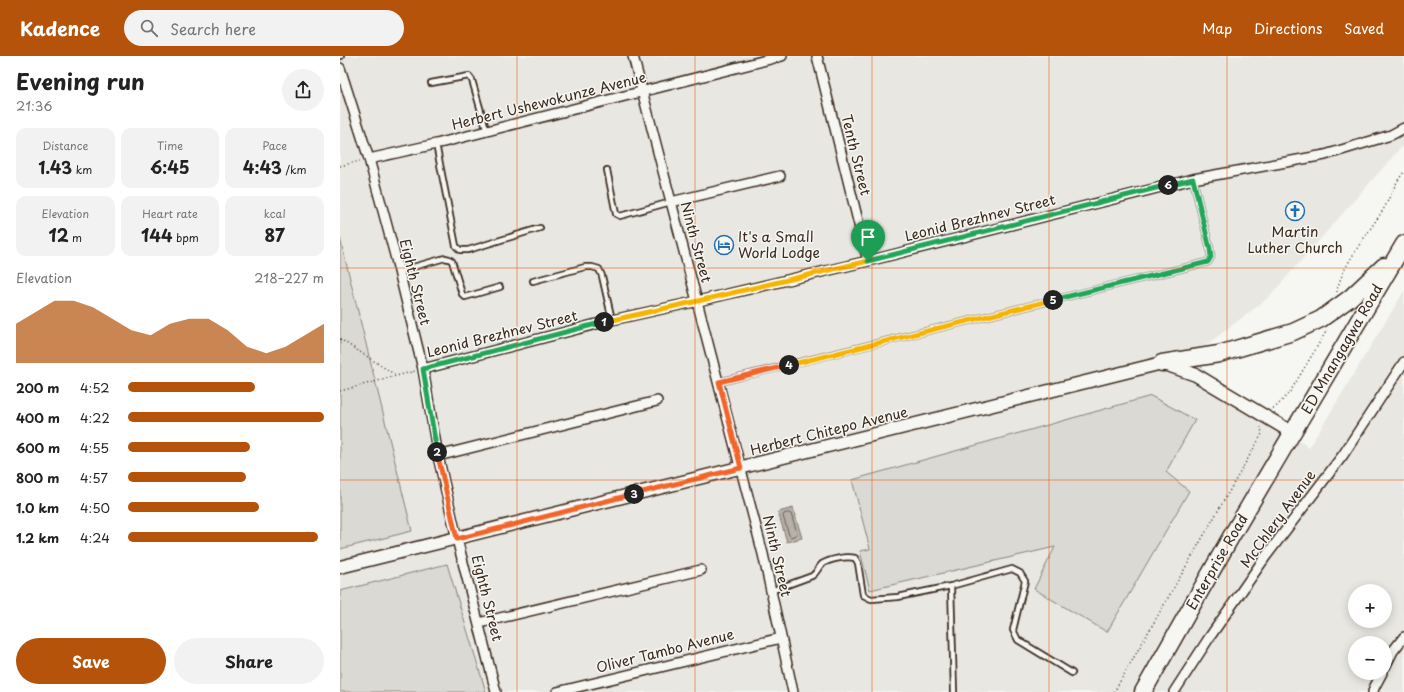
<!DOCTYPE html>
<html lang="en">
<head>
<meta charset="utf-8">
<style>
  :root { --surface:#fff; --page:#f2f2f2; --text:#222; --muted:#767676; --accent:#b45309 }
  body { margin:0; font-family:"Playpen Sans",sans-serif; background:var(--page); color:var(--text); height:100vh; display:flex; flex-direction:column; font-size:15px; white-space:nowrap }
  * { box-sizing:border-box; margin:0 }
  p { font-size:13px; color:var(--muted) }
  .icon { flex:none; width:22px; height:22px; fill:none; stroke:currentColor; stroke-width:2; stroke-linecap:round; stroke-linejoin:round }
  .map { position:relative; flex:1; overflow:hidden }
  .sheet { display:flex; flex-direction:column; background:var(--surface); width:340px }
  .sheet>* { flex:none }
  .tools { position:absolute; left:1008px; top:528px; display:grid; gap:8px }
  .tools a { display:grid; place-items:center; width:44px; height:44px; border-radius:50%; background:var(--surface); box-shadow:0 2px 10px #0003; font-size:20px }
  .pin { position:absolute; display:grid; place-items:center; width:34px; height:34px; color:#fff; margin:-41px -17px; border-radius:50% 50% 50% 0; rotate:-45deg; box-shadow:0 0 4px #0007 }
  .pin .icon { rotate:45deg }
  .km { position:absolute; width:20px; height:20px; margin:-10px; border-radius:50%; background:#222; color:#fff; font-size:11px; line-height:20px; text-align:center }
  .round { display:grid; place-items:center; flex:none; width:42px; height:42px; border-radius:21px; background:var(--page) }
  .headline { display:flex; align-items:center; justify-content:space-between; height:68px; padding:0 16px }
  h1 { font-size:22px; font-weight:700; line-height:30px }
  .figures { display:grid; grid-template-columns:repeat(3,1fr); gap:6px; height:68px; padding:4px 16px }
  .figures div { display:grid; align-content:center; border-radius:10px; background:var(--page); text-align:center }
  .figures b { font-size:17px; font-weight:700 }
  .figures small { font-size:11px; font-weight:400 }
  .figures p { font-size:11px }
  .chart { height:112px; padding:8px 16px }
  .chart p { display:flex; justify-content:space-between }
  .chart svg { width:100%; height:72px; margin-top:4px; fill:var(--accent); opacity:.7 }
  .cta { display:flex; gap:8px; margin-top:auto; padding:8px 16px }
  .cta a { flex:1; height:46px; border-radius:24px; background:var(--accent); color:#fff; font-size:16px; font-weight:700; line-height:46px; text-align:center }
  .cta a+a { background:var(--page); color:var(--text) }
  ul { padding:0 16px; list-style:none; font-size:13px }
  li { display:grid; grid-template-columns:64px 48px 1fr; align-items:center; height:30px }
  li i { height:10px; border-radius:5px; background:var(--accent) }
  header { display:flex; align-items:center; gap:24px; box-sizing:border-box; height:56px; padding:0 20px; background:var(--accent); color:#fff }
  header strong { font-size:19px }
  nav { display:flex; gap:22px; margin-inline-start:auto; font-size:14px }
  .search { width:280px; height:36px; background:var(--page); display:flex; align-items:center; gap:10px; box-sizing:border-box; padding:0 14px; border-radius:22px; color:var(--muted); font-size:15px }
  main { display:flex; flex:1; min-height:0 }
  .map>svg:first-child { display:block }
  .built { fill:#e8e7e2; fill-rule:evenodd }
  .green { fill:#dad9d3; stroke:#8a8278 }
  .water { fill:#b6b0a9; stroke:#857a71 }
  .lines { fill:none; stroke-linecap:round; stroke-linejoin:round }
  .shore { stroke:#6c6056; stroke-width:1 }
  .lane-casing { stroke:#3b2a1e; stroke-width:8 }
  .street-casing { stroke:#3b2a1e; stroke-width:12 }
  .secondary-casing { stroke:#3b2a1e; stroke-width:15 }
  .highway-casing { stroke:#3b2a1e; stroke-width:19 }
  .path { stroke:#3b2a1e; stroke-width:1.5; stroke-dasharray:1 3; stroke-linecap:butt }
  .lane { stroke:#f6f6f2; stroke-width:4.5 }
  .street { stroke:#f6f6f2; stroke-width:9 }
  .secondary { stroke:#f6f6f2; stroke-width:12 }
  .highway { stroke:#f6f6f2; stroke-width:16 }
  .split-1-casing { stroke:#fff; stroke-width:8 }
  .split-2-casing { stroke:#fff; stroke-width:8 }
  .split-3-casing { stroke:#fff; stroke-width:8 }
  .split-4-casing { stroke:#fff; stroke-width:8 }
  .split-5-casing { stroke:#fff; stroke-width:8 }
  .split-6-casing { stroke:#fff; stroke-width:8 }
  .split-7-casing { stroke:#fff; stroke-width:8 }
  .split-1 { stroke:#f5b400; stroke-width:5 }
  .split-2 { stroke:#22a559; stroke-width:5 }
  .split-3 { stroke:#f0652b; stroke-width:5 }
  .split-4 { stroke:#f0652b; stroke-width:5 }
  .split-5 { stroke:#f5b400; stroke-width:5 }
  .split-6 { stroke:#22a559; stroke-width:5 }
  .split-7 { stroke:#22a559; stroke-width:5 }
  .grid { fill:none; stroke:#e8590c; stroke-width:1; stroke-opacity:0.55 }
  .labels { text-anchor:middle; stroke-width:3; stroke-linejoin:round; paint-order:stroke }
  .street-label { font-size:14px; fill:#3b2a1e; stroke:#f6f6f2 }
  .poi-label { font-size:14px; fill:#3b2a1e; stroke:#f6f6f2 }
</style>
</head>
<body>
<header>
<strong>Kadence</strong>
<div class="search"><svg class="icon" aria-label="search" viewBox="0 0 24 24"><circle cx="10" cy="10" r="6"/><path d="M15 15l6 6"/></svg>Search here</div>
<nav><a>Map</a><a>Directions</a><a>Saved</a></nav>
</header>
<main>
<section class="sheet">
<div class="headline"><div><h1>Evening run</h1><p>21:36</p></div><a class="round"><svg class="icon" aria-label="share" viewBox="0 0 24 24"><path d="M12 15V3M7 8l5-5 5 5M5 13v7h14v-7"/></svg></a></div>
<div class="figures">
<div><p>Distance</p><b>1.43<small> km</small></b></div>
<div><p>Time</p><b>6:45</b></div>
<div><p>Pace</p><b>4:43<small> /km</small></b></div>
</div>
<div class="figures">
<div><p>Elevation</p><b>12<small> m</small></b></div>
<div><p>Heart rate</p><b>144<small> bpm</small></b></div>
<div><p>kcal</p><b>87</b></div>
</div>
<div class="chart"><p><span>Elevation</span>218–227 m</p>
<svg viewBox="0 0 160 44" preserveAspectRatio="none"><path d="M0 44V20L10 13L20 6L30 6L40 10L50 17L60 24L70 27L80 20L90 17L100 17L110 24L120 34L130 38L140 34L150 27L160 20V44z"/></svg>
</div>
<ul>
<li><b>200 m</b>4:52<i style="width:65%"></i></li>
<li><b>400 m</b>4:22<i style="width:100%"></i></li>
<li><b>600 m</b>4:55<i style="width:62%"></i></li>
<li><b>800 m</b>4:57<i style="width:60%"></i></li>
<li><b>1.0 km</b>4:50<i style="width:67%"></i></li>
<li><b>1.2 km</b>4:24<i style="width:97%"></i></li>
</ul>
<div class="cta"><a>Save</a><a>Share</a></div>
</section>
<div class="map">
<svg width="1064" height="636" viewBox="0 0 1064 636">
  <rect width="100%" height="100%" fill="#f6f6f2"/>
  <filter id="ink" filterUnits="userSpaceOnUse"><feTurbulence type="fractalNoise" baseFrequency=".025" numOctaves="2"/><feDisplacementMap in="SourceGraphic" scale="8" xChannelSelector="R" yChannelSelector="G"/><feConvolveMatrix kernelMatrix="1 2 1 2 8 2 1 2 1" color-interpolation-filters="sRGB"/></filter>
  <g filter="url(#ink)">
    <path class="built" d="M0,0H1064V88L928,242L849,302L969,392L1064,235V636H0ZM1015,535H1045V565H1015ZM1015,587H1045V617H1015Z"/>
    <path class="green" d="M0,182L72,475L0,493Z
      M811,340L855,364L826,416L849,435L767,576L694,533L715,491L530,534L520,495L530,493L512,424Z
      M107,508L146,636H0V535Z"/>
    <path class="water" d="M453,452L462,482L447,486L438,456Z"/>
    <g class="lines">
      <path class="shore" d="M449,457L451,458L457,477L456,479L451,481L449,479L443,460L444,458Z"/>
      <g class="lane-casing">
        <path id="lane" d="M0,0H1
          M91,27L129,20L132,24L147,76
          M96,88L116,190L120,194H128L200,172
          M267,114L276,158L280,160L331,146
          M59,215L105,202L109,203L112,205L122,238L125,241L160,231
          M193,225L245,211H252L259,213L262,220L272,264
          M379,326L868,206L871,201L870,193L853,123
          M611,530L614,636
          M431,535L472,520C478,516 478,511 482,508C490,503 506,500 515,502L518,507L523,539L531,543L558,541L611,530L672,513L680,517L685,525L673,574L678,584L732,617"/>
      </g>
      <g class="street-casing">
        <path id="street" d="M293,0L423,498L453,636
          M477,0L528,205
          M0,12L29,103L56,203L83,313L98,400L117,483L156,636
          M29,103L96,88L442,0
          M331,146L440,120
          M83,313L272,264L358,245L528,205L853,123L985,99L1051,79L1064,72
          M98,400L317,345
          M139,567L361,514
          M1045,611L1053,595L1064,581
          M217,636L441,582
          M834,636L869,582L926,500L1003,399L1064,306
          M1033,636L1034,632L1042,617"/>
      </g>
      <g class="secondary-casing">
        <path id="secondary" d="M0,511L822,307L856,319L953,377"/>
      </g>
      <g class="highway-casing">
        <path id="highway" d="M822,307L879,298L953,276L981,263L1010,242L1044,210
          M803,636L892,479L1064,188"/>
      </g>
      <path class="path" d="M0,110L20,105
        M997,236C1000,212 1029,176 1043,154C1050,142 1054,128 1064,116
        M0,283L57,320
        M0,335L75,315
        M933,352H935L950,336L987,274
        M774,636L922,378L921,371"/>
      <use href="#lane" class="lane"/>
      <use href="#street" class="street"/>
      <use href="#secondary" class="secondary"/>
      <use href="#highway" class="highway"/>
    </g>
  </g>
  <g class="lines" filter="url(#ink)">
    <g class="split-1-casing">
      <path id="split-1" d="M264,266L358,245L528,205"/>
    </g>
    <g class="split-2-casing">
      <path id="split-2" d="M97,396L83,313L264,266"/>
    </g>
    <g class="split-3-casing">
      <path id="split-3" d="M97,396L117,483L294,438"/>
    </g>
    <g class="split-4-casing">
      <path id="split-4" d="M294,438L401,412L379,326L449,309"/>
    </g>
    <g class="split-5-casing">
      <path id="split-5" d="M449,309L713,244"/>
    </g>
    <g class="split-6-casing">
      <path id="split-6" d="M713,244L868,206L871,201L870,193L853,123L828,129"/>
    </g>
    <g class="split-7-casing">
      <path id="split-7" d="M528,205L828,129"/>
    </g>
    <use href="#split-1" class="split-1"/>
    <use href="#split-2" class="split-2"/>
    <use href="#split-3" class="split-3"/>
    <use href="#split-4" class="split-4"/>
    <use href="#split-5" class="split-5"/>
    <use href="#split-6" class="split-6"/>
    <use href="#split-7" class="split-7"/>
  </g>
  <path class="grid" d="M177,0V636M355,0V636M532,0V636M709,0V636M887,0V636M0,212H1064M0,424H1064"/>
  <defs>
    <g id="church-ring" transform="scale(1)"><circle r="9.5" fill="#f6f6f2" stroke="#1f6fb2" stroke-width="1.5"/><path d="M-1.2-6h2.4v3.5h3.3v2.4h-3.3V6h-2.4V-.1h-3.3v-2.4h3.3Z" fill="#1f6fb2"/></g>
    <g id="hotel-ring" transform="scale(1)"><circle r="9.5" fill="#f6f6f2" stroke="#1f6fb2" stroke-width="1.5"/><path d="M-6-4.5h1.5V1H6V5H4.5V3h-9V5H-6ZM-4 0a1.8 1.8 0 1 1 3.6 0ZM.5 0V-2.5h3Q6-2.5 6 0Z" fill="#1f6fb2"/></g>
  </defs>
  <g fill-rule="evenodd">
    <use href="#church-ring" x="955" y="155"/>
    <use href="#hotel-ring" x="384" y="189"/>
  </g>
  <g class="labels">
    <g class="street-label">
      <text transform="translate(209 45) rotate(-14)" y="5">Herbert Ushewokunze Avenue</text>
      <text transform="translate(516 99) rotate(76)" y="5">Tenth Street</text>
      <text transform="translate(640 162) rotate(-14)" y="5">Leonid Brezhnev Street</text>
      <text transform="translate(356 186) rotate(75)" y="5">Ninth Street</text>
      <text transform="translate(75 226) rotate(76)" y="5">Eighth Street</text>
      <text transform="translate(162 278) rotate(-14)" y="5">Leonid Brezhnev Street</text>
      <text transform="translate(1002 293) rotate(-60)" y="5">ED Mnangagwa Road</text>
      <text transform="translate(489 375) rotate(-14)" y="5">Herbert Chitepo Avenue</text>
      <text transform="translate(938 463) rotate(-54)" y="5">McChlery Avenue</text>
      <text transform="translate(437 500) rotate(77)" y="5">Ninth Street</text>
      <text transform="translate(877 506) rotate(-60)" y="5">Enterprise Road</text>
      <text transform="translate(147 542) rotate(76)" y="5">Eighth Street</text>
      <text transform="translate(325 595) rotate(-14)" y="5">Oliver Tambo Avenue</text>
    </g>
    <g class="poi-label">
      <text x="955" y="181">Martin<tspan x="955" dy="16">Luther Church</tspan></text>
      <text x="398" y="186" text-anchor="start">It's a Small<tspan x="398" dy="16">World Lodge</tspan></text>
    </g>
  </g>
</svg>
<div class="tools">
<a>+</a>
<a>−</a>
</div>
<div class="pin" style="left:528px;top:205px;background:#1e9e55"><svg class="icon" aria-label="arrive" viewBox="0 0 24 24"><path d="M6 21V4h12l-3 4 3 4H6"/></svg></div>
<b class="km" style="left:264px;top:266px">1</b>
<b class="km" style="left:97px;top:396px">2</b>
<b class="km" style="left:294px;top:438px">3</b>
<b class="km" style="left:449px;top:309px">4</b>
<b class="km" style="left:713px;top:244px">5</b>
<b class="km" style="left:828px;top:129px">6</b>
</div>
</main>
</body>
</html>
